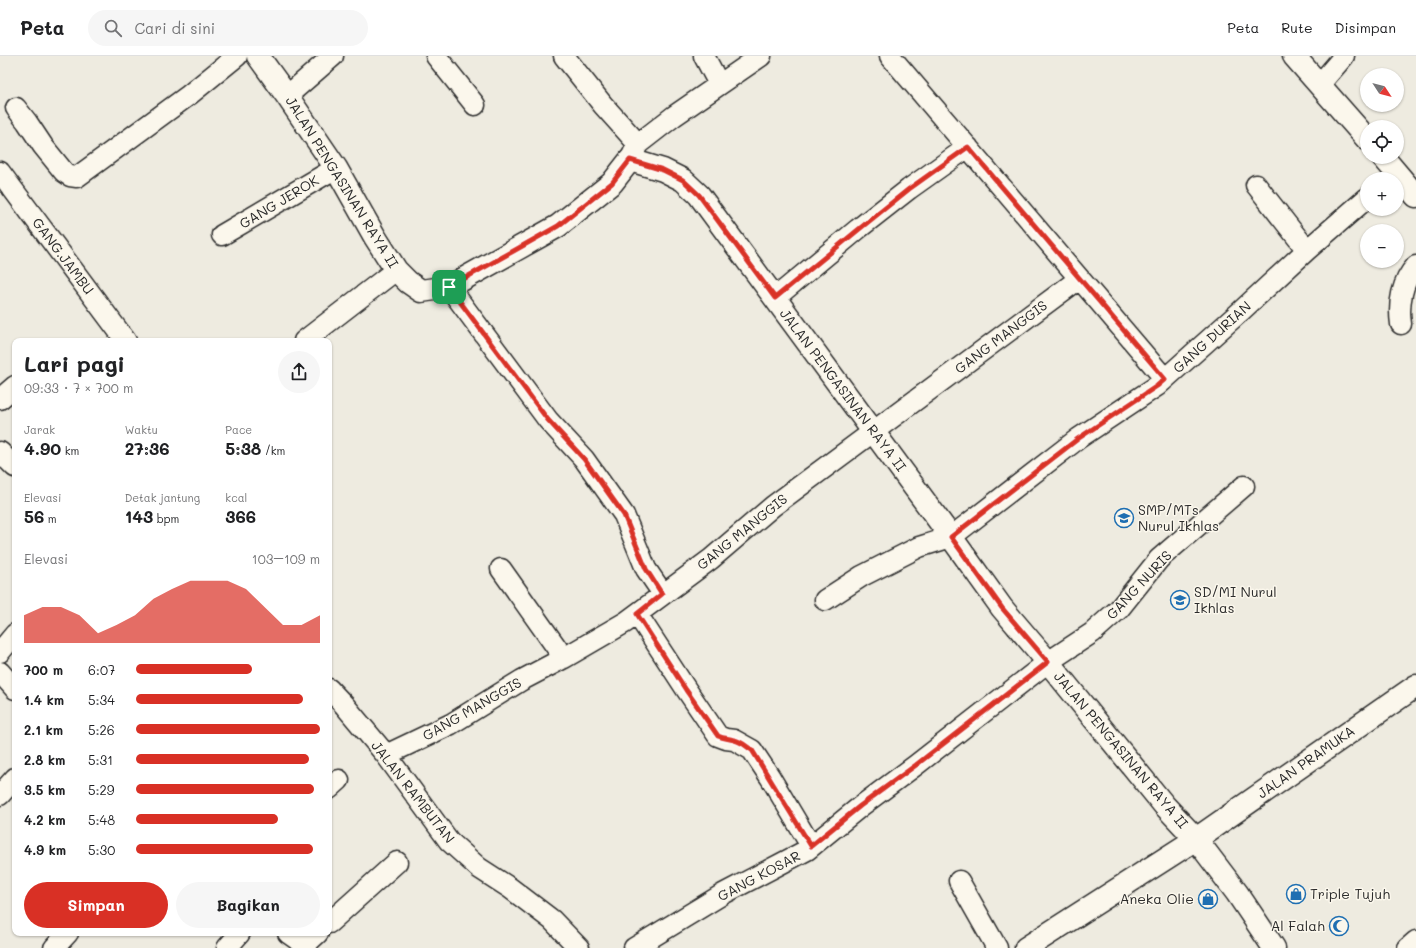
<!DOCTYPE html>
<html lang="id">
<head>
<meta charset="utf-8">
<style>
  :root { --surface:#fff; --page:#f6f6f6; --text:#202124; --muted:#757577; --line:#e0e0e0; --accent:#d93025 }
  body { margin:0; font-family:Mali,sans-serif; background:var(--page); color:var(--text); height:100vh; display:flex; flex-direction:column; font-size:15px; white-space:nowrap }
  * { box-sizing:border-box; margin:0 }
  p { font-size:13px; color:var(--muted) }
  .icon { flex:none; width:22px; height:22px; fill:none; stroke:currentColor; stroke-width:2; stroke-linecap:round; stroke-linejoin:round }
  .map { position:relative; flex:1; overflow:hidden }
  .drawer { position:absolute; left:12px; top:282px; width:320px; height:598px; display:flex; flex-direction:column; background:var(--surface); border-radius:8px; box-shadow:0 1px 3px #0004 }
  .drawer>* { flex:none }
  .needle { width:26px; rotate:126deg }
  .tools { position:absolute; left:1360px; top:12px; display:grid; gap:8px }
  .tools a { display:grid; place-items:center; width:44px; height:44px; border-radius:50%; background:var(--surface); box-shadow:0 1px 3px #0004; font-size:20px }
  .pin { position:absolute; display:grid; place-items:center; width:34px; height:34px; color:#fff; margin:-17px; border-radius:8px; box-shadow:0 2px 6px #0006 }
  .round { display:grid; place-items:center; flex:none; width:42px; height:42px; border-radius:21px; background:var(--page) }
  .summary { display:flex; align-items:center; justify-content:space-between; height:68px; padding:0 12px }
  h1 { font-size:22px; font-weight:700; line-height:30px }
  .metrics { display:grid; grid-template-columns:repeat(3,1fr); gap:6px; height:68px; padding:4px 12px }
  .metrics div { display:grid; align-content:center }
  .metrics b { font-size:17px; font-weight:700 }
  .metrics small { font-size:11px; font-weight:400 }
  .metrics p { font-size:11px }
  .chart { height:112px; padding:8px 12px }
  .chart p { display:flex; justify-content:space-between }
  .chart svg { width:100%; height:72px; margin-top:4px; fill:var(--accent); opacity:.7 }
  .cta { display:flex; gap:8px; margin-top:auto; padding:8px 12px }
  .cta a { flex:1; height:46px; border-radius:24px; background:var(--accent); color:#fff; font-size:16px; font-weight:700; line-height:46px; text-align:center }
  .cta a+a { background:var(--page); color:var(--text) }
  ul { padding:0 12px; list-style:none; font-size:13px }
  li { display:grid; grid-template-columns:64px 48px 1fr; align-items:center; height:30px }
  li i { height:10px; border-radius:5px; background:var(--accent) }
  header { display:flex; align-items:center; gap:24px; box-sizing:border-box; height:56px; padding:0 20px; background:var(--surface); border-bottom:1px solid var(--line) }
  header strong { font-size:19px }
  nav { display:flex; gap:22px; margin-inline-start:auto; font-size:14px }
  .search { width:280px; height:36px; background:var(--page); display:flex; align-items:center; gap:10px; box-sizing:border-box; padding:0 14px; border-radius:22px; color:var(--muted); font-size:15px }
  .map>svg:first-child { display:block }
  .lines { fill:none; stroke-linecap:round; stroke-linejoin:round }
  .minor-casing { stroke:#2b2b2b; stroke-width:23 }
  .tertiary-casing { stroke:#2b2b2b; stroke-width:25 }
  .minor { stroke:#fbf7ec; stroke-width:20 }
  .tertiary { stroke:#fbf7ec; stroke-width:22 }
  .route-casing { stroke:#fff; stroke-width:8 }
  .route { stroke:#d93025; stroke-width:5 }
  .labels { text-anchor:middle; stroke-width:3; stroke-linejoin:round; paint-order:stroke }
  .street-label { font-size:14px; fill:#2b2b2b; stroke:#fbf7ec }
  .poi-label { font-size:14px; fill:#2b2b2b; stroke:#fbf7ec; text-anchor:start }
</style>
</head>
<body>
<header>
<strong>Peta</strong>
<div class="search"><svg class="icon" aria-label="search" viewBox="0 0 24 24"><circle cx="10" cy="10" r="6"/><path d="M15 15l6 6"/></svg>Cari di sini</div>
<nav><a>Peta</a><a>Rute</a><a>Disimpan</a></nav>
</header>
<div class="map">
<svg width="1416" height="892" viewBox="0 0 1416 892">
  <rect width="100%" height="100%" fill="#eeebe0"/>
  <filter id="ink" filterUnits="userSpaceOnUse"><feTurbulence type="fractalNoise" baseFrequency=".025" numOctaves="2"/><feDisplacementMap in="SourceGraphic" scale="8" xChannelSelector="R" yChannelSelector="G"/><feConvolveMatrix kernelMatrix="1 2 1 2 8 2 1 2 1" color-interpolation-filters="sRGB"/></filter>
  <g filter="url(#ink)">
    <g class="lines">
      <g class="minor-casing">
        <path id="minor" d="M436,0L475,49
          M564,0L603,49L638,88
          M704,0L719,28
          M890,0L1165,323
          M1320,28L1344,0
          M287,40L333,0
          M16,52L27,66L43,90L64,116L70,120L77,121L189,39L237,0
          M630,104L638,88L674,60L761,0
          M0,116L126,285
          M1256,129L1307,194
          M222,179L336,112
          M449,231L548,364L584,403L624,459L646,513L663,538
          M775,242L858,173L909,133L968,91
          M1401,268C1398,248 1402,225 1416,210
          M304,285L396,214
          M0,343L15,330
          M0,396L15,411
          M501,513L564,602
          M825,544L862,520L919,491L951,481L1079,382L1157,330L1241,255L1307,194L1367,142
          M637,558L686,633L718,680L726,683L734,684L752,694L770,721L811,790
          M0,596L15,578
          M0,616L15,633
          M329,633L345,650L386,699L449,785L479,812L510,832L552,864L579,892
          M386,699L451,668L522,624L564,602L626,566L711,503L773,450L1079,223
          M329,733L339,724
          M0,739L15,722
          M959,825L997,892
          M329,867L397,806
          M288,877L305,889L307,892
          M305,889L318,877
          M54,892L68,877
          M227,892L240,877
          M634,892L723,838L807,794L861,750L916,709L1048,606L1092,577L1119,553L1159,503L1244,430
          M1408,892L1416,885"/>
      </g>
      <g class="tertiary-casing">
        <path id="tertiary" d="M258,0L287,40L336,112L375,181L396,214L408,226L421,235L449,231L558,170L612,127L630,104L663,114L683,124L699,139L951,481L1002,552L1048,606L1164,749L1196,783L1237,837L1274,892
          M1294,0L1367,83
          M1383,101L1416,140
          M1026,892L1196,783L1416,630"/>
      </g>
      <use href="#minor" class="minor"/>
      <use href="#tertiary" class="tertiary"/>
    </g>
  </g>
  <g class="lines" filter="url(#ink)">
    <g class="route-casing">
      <path id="route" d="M968,91L1165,323L1157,330L1079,382L951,481L1002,552L1048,606L916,709L860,750L811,790L752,694C747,691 741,685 734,684C728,682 725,683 718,680L686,634L637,558L662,538L646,513L624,459L584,403L548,364L449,231L558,170L612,127L630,104L663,114L683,124L699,139L775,242L858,174L909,133Z"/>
    </g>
    <use href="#route" class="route"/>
  </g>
  <defs>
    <g id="school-ring" transform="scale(1)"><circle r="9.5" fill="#fbf7ec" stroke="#1f6fb2" stroke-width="1.5"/><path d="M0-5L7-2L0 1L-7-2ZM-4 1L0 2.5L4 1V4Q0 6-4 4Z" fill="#1f6fb2"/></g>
    <g id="shop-ring" transform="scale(1)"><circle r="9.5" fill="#fbf7ec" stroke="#1f6fb2" stroke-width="1.5"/><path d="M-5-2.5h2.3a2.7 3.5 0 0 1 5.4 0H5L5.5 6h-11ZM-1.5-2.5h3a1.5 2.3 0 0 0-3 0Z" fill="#1f6fb2"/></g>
    <g id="mosque-ring" transform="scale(1)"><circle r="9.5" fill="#fbf7ec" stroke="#1f6fb2" stroke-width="1.5"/><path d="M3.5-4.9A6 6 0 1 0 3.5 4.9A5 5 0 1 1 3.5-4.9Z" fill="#1f6fb2"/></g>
  </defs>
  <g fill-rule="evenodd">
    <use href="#school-ring" x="1124" y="462"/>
    <use href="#school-ring" x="1180" y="544"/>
    <use href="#shop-ring" x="1296" y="838"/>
    <use href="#shop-ring" x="1208" y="843"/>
    <use href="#mosque-ring" x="1339" y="870"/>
  </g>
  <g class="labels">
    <g class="street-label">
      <text transform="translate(342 126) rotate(58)" y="5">JALAN PENGASINAN RAYA II</text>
      <text transform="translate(279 146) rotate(-31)" y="5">GANG JEROK</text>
      <text transform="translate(63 200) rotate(53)" y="5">GANG.JAMBU</text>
      <text transform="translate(1001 281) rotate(-37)" y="5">GANG MANGGIS</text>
      <text transform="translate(1212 281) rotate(-42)" y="5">GANG DURIAN</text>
      <text transform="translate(843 334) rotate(53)" y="5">JALAN PENGASINAN RAYA II</text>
      <text transform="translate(742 476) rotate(-39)" y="5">GANG MANGGIS</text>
      <text transform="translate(1139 529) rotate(-47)" y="5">GANG NURIS</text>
      <text transform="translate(472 653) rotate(-30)" y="5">GANG MANGGIS</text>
      <text transform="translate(1121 694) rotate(50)" y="5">JALAN PENGASINAN RAYA II</text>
      <text transform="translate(1306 706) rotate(-35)" y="5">JALAN PRAMUKA</text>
      <text transform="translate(413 736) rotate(52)" y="5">JALAN RAMBUTAN</text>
      <text transform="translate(759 820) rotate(-28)" y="5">GANG KOSAR</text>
    </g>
    <g class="poi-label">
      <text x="1138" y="459">SMP/MTs<tspan x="1138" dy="16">Nurul Ikhlas</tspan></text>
      <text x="1194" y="541">SD/MI Nurul<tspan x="1194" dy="16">Ikhlas</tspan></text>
      <text x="1310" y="843">Triple Tujuh</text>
      <text x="1194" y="848" text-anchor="end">Aneka Olie</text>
      <text x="1325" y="875" text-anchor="end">Al Falah</text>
    </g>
  </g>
</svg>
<div class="tools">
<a><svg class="needle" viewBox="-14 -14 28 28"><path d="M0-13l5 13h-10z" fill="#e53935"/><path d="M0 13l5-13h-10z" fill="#757577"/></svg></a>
<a><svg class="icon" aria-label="locate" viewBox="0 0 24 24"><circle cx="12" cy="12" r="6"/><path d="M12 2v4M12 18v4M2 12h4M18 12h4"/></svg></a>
<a>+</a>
<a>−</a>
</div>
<div class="pin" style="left:449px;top:231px;background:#1e9e55"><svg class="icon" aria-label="arrive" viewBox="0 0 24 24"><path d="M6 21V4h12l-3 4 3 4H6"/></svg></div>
<section class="drawer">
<div class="summary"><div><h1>Lari pagi</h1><p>09:33 · 7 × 700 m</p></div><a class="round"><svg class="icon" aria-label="share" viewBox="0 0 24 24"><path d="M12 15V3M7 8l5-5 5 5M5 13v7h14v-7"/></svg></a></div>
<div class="metrics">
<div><p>Jarak</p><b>4.90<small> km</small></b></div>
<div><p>Waktu</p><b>27:36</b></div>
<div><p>Pace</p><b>5:38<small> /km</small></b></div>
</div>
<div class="metrics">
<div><p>Elevasi</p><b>56<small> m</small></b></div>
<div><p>Detak jantung</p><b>143<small> bpm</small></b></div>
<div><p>kcal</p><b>366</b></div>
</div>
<div class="chart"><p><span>Elevasi</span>103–109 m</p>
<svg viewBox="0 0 160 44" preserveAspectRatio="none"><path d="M0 44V27L10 22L20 22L30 27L40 38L50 33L60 27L70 17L80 11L90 6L100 6L110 6L120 11L130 22L140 33L150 33L160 27V44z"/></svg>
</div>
<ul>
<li><b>700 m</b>6:07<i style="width:63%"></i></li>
<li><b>1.4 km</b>5:34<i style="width:91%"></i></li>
<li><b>2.1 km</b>5:26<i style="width:100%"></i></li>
<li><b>2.8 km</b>5:31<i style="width:94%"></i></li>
<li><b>3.5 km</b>5:29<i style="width:97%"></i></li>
<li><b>4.2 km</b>5:48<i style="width:77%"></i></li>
<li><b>4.9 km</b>5:30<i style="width:96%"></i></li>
</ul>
<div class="cta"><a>Simpan</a><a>Bagikan</a></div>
</section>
</div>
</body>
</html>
